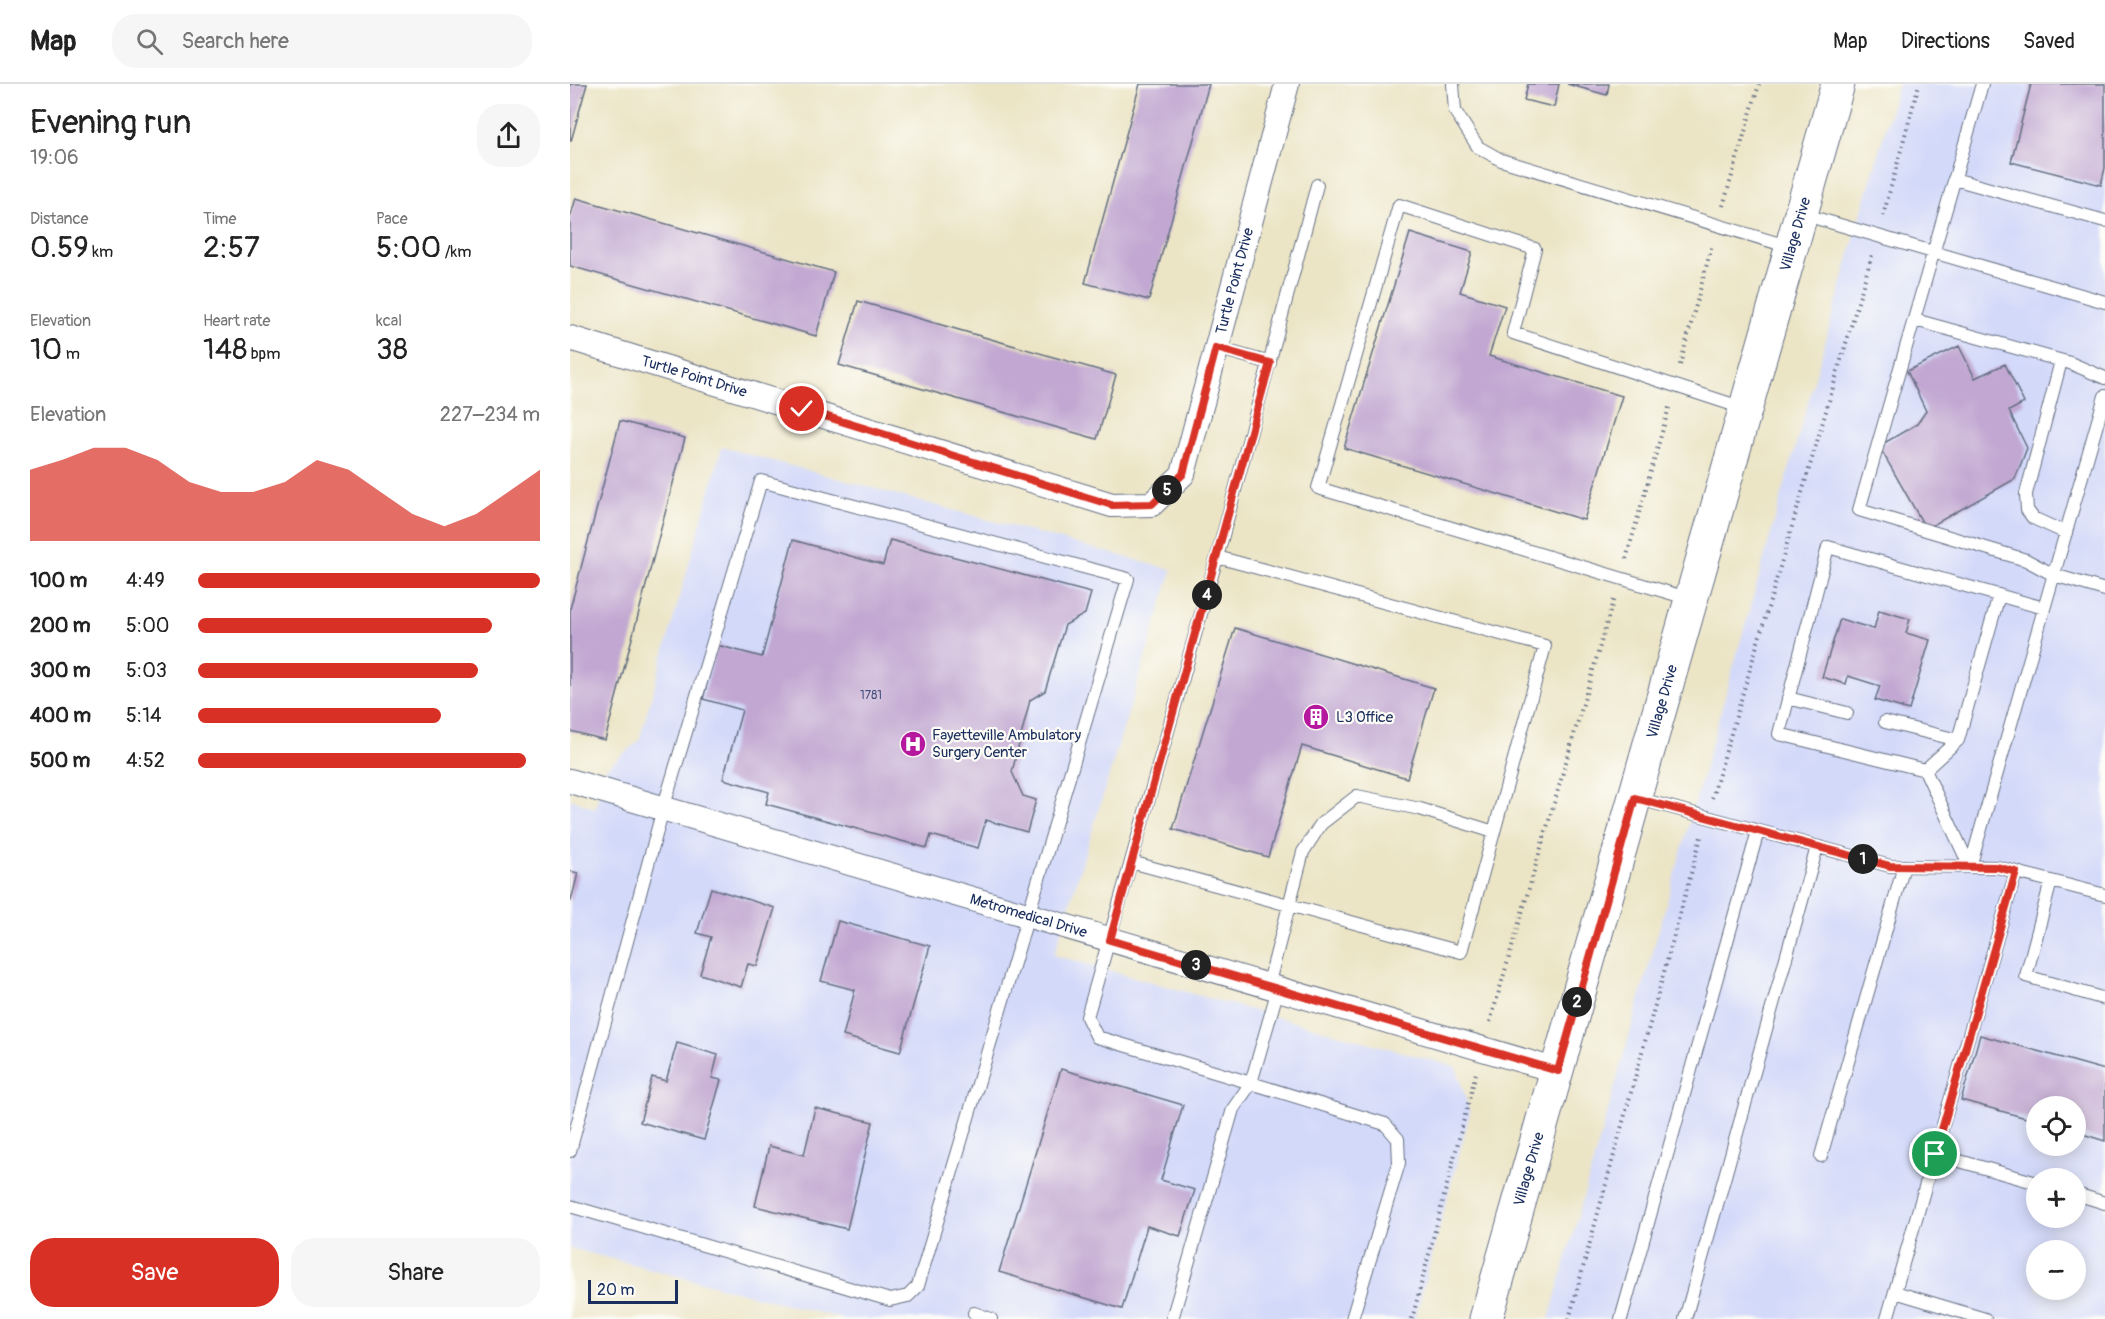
<!DOCTYPE html>
<html lang="en">
<head>
<meta charset="utf-8">
<style>
  :root { --surface:#fff; --page:#f6f6f6; --text:#222; --muted:#767676; --line:#e0e0e0; --accent:#d93025 }
  body { margin:0; font-family:Pangolin,sans-serif; background:var(--page); color:var(--text); height:100vh; display:flex; flex-direction:column; font-size:22px; white-space:nowrap }
  * { box-sizing:border-box; margin:0 }
  p { font-size:20px; color:var(--muted) }
  .icon { flex:none; width:33px; height:33px; fill:none; stroke:currentColor; stroke-width:2; stroke-linecap:round; stroke-linejoin:round }
  .map { position:relative; flex:1; overflow:hidden }
  .panel { display:flex; flex-direction:column; background:var(--surface); width:570px }
  .panel>* { flex:none }
  .controls { position:absolute; left:1456px; top:1012px; display:grid; gap:12px }
  .controls a { display:grid; place-items:center; width:60px; height:60px; border-radius:50%; background:var(--surface); box-shadow:0 3px 15px #0003; font-size:30px }
  .scale { position:absolute; left:18px; bottom:15px; width:90px; box-sizing:border-box; padding-left:6px; border:3px solid #1b2f5e; border-top:0; font-size:16px; line-height:21px; white-space:nowrap; color:#1b2f5e; -webkit-text-stroke:4px #fdfcf7; paint-order:stroke }
  .pin { position:absolute; display:grid; place-items:center; width:51px; height:51px; color:#fff; margin:-26px; border:3px solid #fff; border-radius:50%; box-shadow:0 2px 6px #0007 }
  .km { position:absolute; width:30px; height:30px; margin:-15px; border-radius:50%; background:#222; color:#fff; font-size:16px; line-height:30px; text-align:center }
  .round { display:grid; place-items:center; flex:none; width:63px; height:63px; border-radius:24px; background:var(--page) }
  .head { display:flex; align-items:center; justify-content:space-between; height:102px; padding:0 30px }
  h1 { font-size:33px; font-weight:600; line-height:45px }
  .figures { display:grid; grid-template-columns:repeat(3,1fr); gap:9px; height:102px; padding:6px 30px }
  .figures div { display:grid; align-content:center }
  .figures b { font-size:30px; font-weight:600 }
  .figures small { font-size:16px; font-weight:400 }
  .figures p { font-size:16px }
  .chart { height:168px; padding:12px 30px }
  .chart p { display:flex; justify-content:space-between }
  .chart svg { width:100%; height:108px; margin-top:6px; fill:var(--accent); opacity:.7 }
  .cta { display:flex; gap:12px; margin-top:auto; padding:12px 30px }
  .cta a { flex:1; height:69px; border-radius:24px; background:var(--accent); color:#fff; font-size:24px; font-weight:600; line-height:69px; text-align:center }
  .cta a+a { background:var(--page); color:var(--text) }
  ul { padding:0 30px; list-style:none; font-size:20px }
  li { display:grid; grid-template-columns:96px 72px 1fr; align-items:center; height:45px }
  li i { height:15px; border-radius:8px; background:var(--accent) }
  header { display:flex; align-items:center; gap:36px; box-sizing:border-box; height:84px; padding:0 30px; background:var(--surface); border-bottom:2px solid var(--line) }
  header strong { font-size:28px }
  nav { display:flex; gap:33px; margin-inline-start:auto; font-size:21px }
  .search { width:420px; height:54px; background:var(--page); display:flex; align-items:center; gap:15px; box-sizing:border-box; padding:0 21px; border-radius:24px; color:var(--muted); font-size:22px }
  main { display:flex; flex:1; min-height:0 }
  .map>svg:first-child { display:block }
  .built { fill:#d3d9f9; fill-rule:evenodd }
  .building { fill:#c1a7d1 }
  .lines { fill:none; stroke-linecap:round; stroke-linejoin:round }
  .service-casing { stroke:#646e82; stroke-width:14 }
  .minor-casing { stroke:#646e82; stroke-width:26 }
  .secondary-casing { stroke:#646e82; stroke-width:35 }
  .path { stroke:#646e82; stroke-width:4; stroke-dasharray:1.5 4.5; stroke-linecap:butt }
  .service { stroke:#fff; stroke-width:12 }
  .minor { stroke:#fff; stroke-width:24 }
  .secondary { stroke:#fff; stroke-width:33 }
  .route-casing { stroke:#fff; stroke-width:12 }
  .route { stroke:#d93025; stroke-width:8 }
  .labels { text-anchor:middle; stroke-width:4.5; stroke-linejoin:round; paint-order:stroke }
  .number-label { font-size:12px; fill:#444d7b }
  .street-label { font-size:15px; fill:#1b2f5e; stroke:#fdfcf7 }
  .poi-label { font-size:15px; fill:#1b2f5e; stroke:#fdfcf7; text-anchor:start }
</style>
</head>
<body>
<header>
<strong>Map</strong>
<div class="search"><svg class="icon" aria-label="search" viewBox="0 0 24 24"><circle cx="10" cy="10" r="6"/><path d="M15 15l6 6"/></svg>Search here</div>
<nav><a>Map</a><a>Directions</a><a>Saved</a></nav>
</header>
<main>
<section class="panel">
<div class="head"><div><h1>Evening run</h1><p>19:06</p></div><a class="round"><svg class="icon" aria-label="share" viewBox="0 0 24 24"><path d="M12 15V3M7 8l5-5 5 5M5 13v7h14v-7"/></svg></a></div>
<div class="figures">
<div><p>Distance</p><b>0.59<small> km</small></b></div>
<div><p>Time</p><b>2:57</b></div>
<div><p>Pace</p><b>5:00<small> /km</small></b></div>
</div>
<div class="figures">
<div><p>Elevation</p><b>10<small> m</small></b></div>
<div><p>Heart rate</p><b>148<small> bpm</small></b></div>
<div><p>kcal</p><b>38</b></div>
</div>
<div class="chart"><p><span>Elevation</span>227–234 m</p>
<svg viewBox="0 0 160 44" preserveAspectRatio="none"><path d="M0 44V15L10 11L20 6L30 6L40 11L50 20L60 24L70 24L80 20L90 11L100 15L110 24L120 33L130 38L140 33L150 24L160 15V44z"/></svg>
</div>
<ul>
<li><b>100 m</b>4:49<i style="width:100%"></i></li>
<li><b>200 m</b>5:00<i style="width:86%"></i></li>
<li><b>300 m</b>5:03<i style="width:82%"></i></li>
<li><b>400 m</b>5:14<i style="width:71%"></i></li>
<li><b>500 m</b>4:52<i style="width:96%"></i></li>
</ul>
<div class="cta"><a>Save</a><a>Share</a></div>
</section>
<div class="map">
<svg width="1535" height="1235" viewBox="0 0 1535 1235">
  <rect width="100%" height="100%" fill="#fdfcf7"/>
  <filter id="ink" filterUnits="userSpaceOnUse"><feTurbulence type="fractalNoise" baseFrequency=".0167" numOctaves="2"/><feDisplacementMap in="SourceGraphic" scale="12" xChannelSelector="R" yChannelSelector="G"/><feConvolveMatrix kernelMatrix="1 2 1 2 8 2 1 2 1" color-interpolation-filters="sRGB"/></filter>
  <filter id="wash" filterUnits="userSpaceOnUse"><feTurbulence type="fractalNoise" baseFrequency=".008" numOctaves="4" result="noise"/><feDisplacementMap in="SourceGraphic" scale="24" xChannelSelector="R" yChannelSelector="G"/><feGaussianBlur stdDeviation="1.35" result="paint"/><feColorMatrix in="noise" values="0 0 0 0 0 0 0 0 0 0 0 0 0 0 0 0 0 1.4 0 .05"/><feComposite in="paint" operator="in"/></filter>
  <g filter="url(#wash)">
    <rect width="100%" height="100%" fill="#ebe4c5"/>
    <path class="built" d="M1328,0H1535V1235H979ZM1467,1023H1506V1062H1467ZM1467,1095H1506V1134H1467ZM1467,1167H1506V1206H1467Z
      M152,363L602,486L484,871L886,983L900,1029L845,1235H273L0,1164V715L25,724L35,685L69,657Z"/>
    <g id="blocks">
      <path class="building" d="M0,0H17L1,57H0Z
        M570,0H639L579,216L515,199Z
        M958,0H989L984,23L954,16Z
        M997,0H1039L1037,11Z
        M1461,0H1535V84L1531,101L1441,78Z
        M6,114L264,188L246,252L0,182V134Z
        M840,149L902,168L890,208L935,222L919,272L1052,312L1014,436L774,364Z
        M288,217L546,291L527,355L269,281Z
        M1389,262L1405,294L1435,280L1454,319L1439,327L1457,364L1445,395L1356,445L1309,362L1347,340L1356,327L1337,287Z
        M50,337L115,354L35,656L0,647V525Z
        M223,456L313,481L320,456L521,509L515,530L495,541L475,607L460,616L442,688L453,712L466,716L457,748L416,736L408,764L361,751L357,764L196,720L199,708L153,695L172,626L133,615L147,561L192,573Z
        M1309,526L1340,535L1336,549L1360,556L1339,626L1305,616L1310,602L1278,592L1276,600L1252,593L1270,535L1304,545Z
        M665,544L864,604L837,694L732,662L698,773L603,745Z
        M0,787L8,789L1,817H0Z
        M141,804L205,824L187,882L178,880L171,903L130,890L141,853L127,849Z
        M268,837L360,862L330,968L273,952L285,906L251,897Z
        M1410,951L1535,986V1057L1506,1048V1023H1467V1037L1391,1016Z
        M107,959L148,971L142,994L151,996L134,1056L70,1038L82,993L96,997Z
        M491,985L613,1021L591,1096L625,1106L610,1152L577,1142L552,1225L429,1188Z
        M245,1024L303,1038L277,1145L185,1122L199,1062L234,1071Z"/>
    </g>
  </g>
  <g filter="url(#ink)">
    <use href="#blocks" fill-opacity="0" stroke="#646e82" stroke-width="1.5"/>
    <g class="lines">
      <g class="service-casing">
        <path id="service" d="M883,0L885,27L908,63L931,76L1220,163
          M1412,0L1289,426L1456,476L1484,491L1535,506
          M1384,95L1535,137
          M1232,130L1535,218
          M1345,236L1500,279L1535,294
          M647,264L700,279
          M1491,277L1456,410L1457,426L1463,434L1496,449
          M647,473L975,562L891,868L561,778L647,473L747,101
          M1120,515L748,404L829,121L965,165L943,249L1173,324
          M1218,614L1277,629
          M1315,638L1388,656
          M1355,686L1388,656L1429,511
          M1066,714L1320,782L1427,783L1535,811
          M561,778L517,933L527,953L681,999L663,1025L602,1235
          M1400,783L1355,686L1209,650L1258,463L1474,524
          M1400,783L1535,312
          M1481,797L1456,892L1535,915
          M698,902L733,768L751,740L787,712L850,725L924,748
          M708,905L681,999L815,1040L828,1055L829,1079L782,1235
          M0,1067L93,725L191,397L558,495L348,1202L338,1212L320,1216L0,1122
          M1365,1070L1467,1099
          M1251,1072L1334,782
          M1506,1110L1535,1119
          M1325,1208L1415,1235
          M404,1229L421,1235
          M1051,1235L1188,747
          M1115,1235L1247,763
          M1317,1235L1446,788"/>
      </g>
      <g class="minor-casing">
        <g id="minor">
          <path id="s1" d="M0,254L542,421L582,420L613,390L717,0"/>
          <path id="s2" d="M0,697L988,987"/>
        </g>
      </g>
      <g class="secondary-casing">
        <g id="secondary">
          <path id="s3" d="M916,1235L1268,0"/>
        </g>
      </g>
      <path class="path" d="M1153,122L1189,0
        M1313,132L1349,0
        M1110,281L1142,161
        M1056,475L1100,320
        M1142,714L1302,171
        M920,938L1044,514
        M842,1235L906,989
        M999,1235L1131,753"/>
      <use href="#service" class="service"/>
      <use href="#minor" class="minor"/>
      <use href="#secondary" class="secondary"/>
    </g>
  </g>
  <g class="lines" filter="url(#ink)">
    <g class="route-casing">
      <path id="route" d="M232,325L542,421L582,420L613,390L646,264L700,279L540,856L988,987L1065,714L1320,782L1427,783L1446,788L1365,1070"/>
    </g>
    <use href="#route" class="route"/>
  </g>
  <defs>
    <g id="building-disc" transform="scale(1.35)"><circle r="9.5" fill="#b5179e" stroke="#fdfcf7"/><path d="M-4-6H4V6H1V3H-1V6H-4ZM-2.5-4.3h1.7v1.8h-1.7ZM.8-4.3h1.7v1.8H.8ZM-2.5-1h1.7V.8h-1.7ZM.8-1h1.7V.8H.8Z" fill="#fff"/></g>
    <g id="hospital-disc" transform="scale(1.35)"><circle r="9.5" fill="#b5179e" stroke="#fdfcf7"/><path d="M-5-5h3v3.5h4V-5h3V5h-3V1.5h-4V5h-3Z" fill="#fff"/></g>
  </defs>
  <g fill-rule="evenodd">
    <use href="#building-disc" x="746" y="633"/>
    <use href="#hospital-disc" x="343" y="660"/>
  </g>
  <g class="labels">
    <g class="number-label">
      <text x="301" y="615">1781</text>
    </g>
    <g class="street-label">
      <text dy="5" stroke="none"><textPath href="#s3" startOffset="1128">Village Drive</textPath></text>
      <text dy="5" stroke="none"><textPath href="#s1" startOffset="850">Turtle Point Drive</textPath></text>
      <text dy="5" stroke="none"><textPath href="#s1" startOffset="130">Turtle Point Drive</textPath></text>
      <text dy="5" stroke="none"><textPath href="#s3" startOffset="642">Village Drive</textPath></text>
      <text dy="5" stroke="none"><textPath href="#s2" startOffset="478">Metromedical Drive</textPath></text>
      <text dy="5" stroke="none"><textPath href="#s3" startOffset="156">Village Drive</textPath></text>
    </g>
    <g class="poi-label">
      <text x="766" y="638">L3 Office</text>
      <text x="362" y="656">Fayetteville Ambulatory<tspan x="362" dy="17">Surgery Center</tspan></text>
    </g>
  </g>
</svg>
<div class="controls">
<a><svg class="icon" aria-label="locate" viewBox="0 0 24 24"><circle cx="12" cy="12" r="6"/><path d="M12 2v4M12 18v4M2 12h4M18 12h4"/></svg></a>
<a>+</a>
<a>−</a>
</div>
<div class="scale">20 m</div>
<div class="pin" style="left:1365px;top:1070px;background:#1e9e55"><svg class="icon" aria-label="arrive" viewBox="0 0 24 24"><path d="M6 21V4h12l-3 4 3 4H6"/></svg></div>
<div class="pin" style="left:232px;top:325px;background:#d93025"><svg class="icon" aria-label="check" viewBox="0 0 24 24"><path d="M5 12l5 5 9-10"/></svg></div>
<b class="km" style="left:1293px;top:775px">1</b>
<b class="km" style="left:1007px;top:918px">2</b>
<b class="km" style="left:626px;top:881px">3</b>
<b class="km" style="left:637px;top:511px">4</b>
<b class="km" style="left:597px;top:406px">5</b>
</div>
</main>
</body>
</html>
